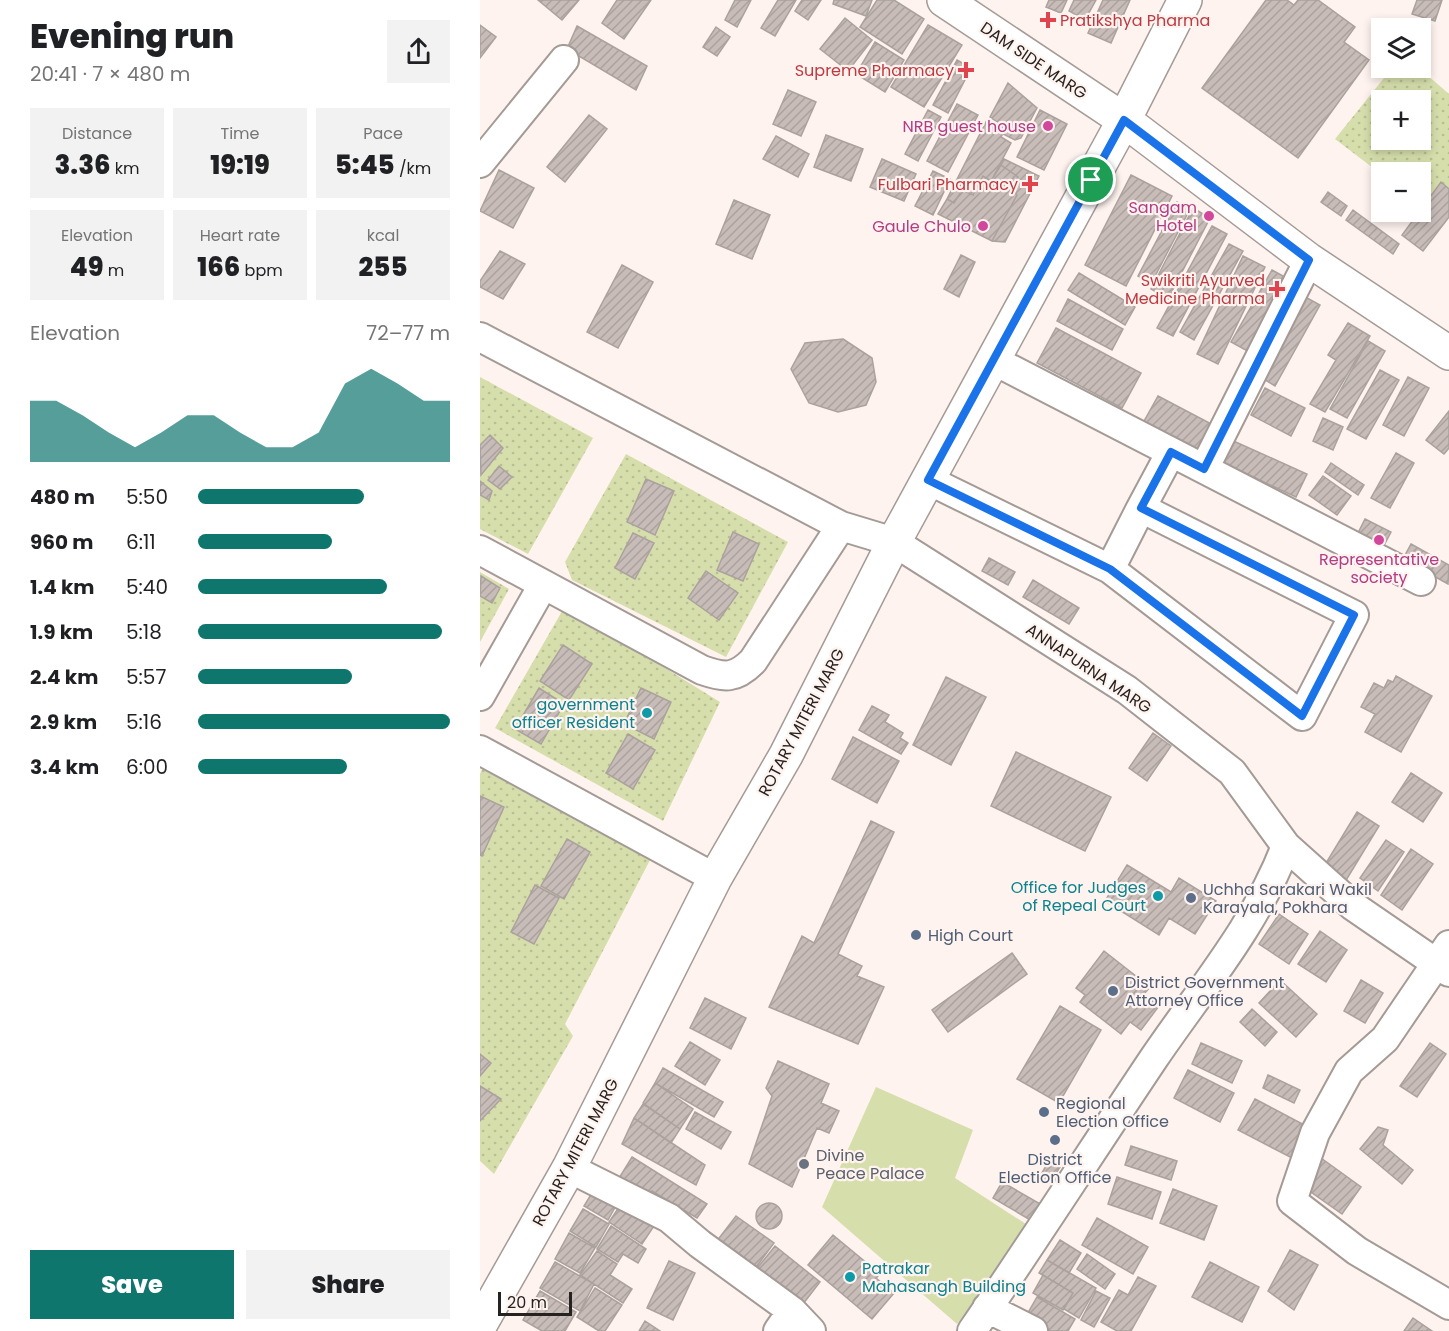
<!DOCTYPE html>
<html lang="en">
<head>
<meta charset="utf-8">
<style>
  :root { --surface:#fff; --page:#f2f2f2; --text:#202124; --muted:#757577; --accent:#0f766e }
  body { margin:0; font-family:Poppins,sans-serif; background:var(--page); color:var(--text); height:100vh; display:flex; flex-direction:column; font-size:22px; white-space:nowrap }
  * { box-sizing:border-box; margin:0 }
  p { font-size:20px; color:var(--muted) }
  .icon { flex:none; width:33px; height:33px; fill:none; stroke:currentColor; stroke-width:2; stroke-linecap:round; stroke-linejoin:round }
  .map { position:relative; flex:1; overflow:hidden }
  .details { display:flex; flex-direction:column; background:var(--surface); width:480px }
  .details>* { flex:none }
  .buttons { position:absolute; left:891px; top:18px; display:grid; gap:12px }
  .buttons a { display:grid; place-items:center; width:60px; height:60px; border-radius:0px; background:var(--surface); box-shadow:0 3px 9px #0003; font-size:30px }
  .scale { position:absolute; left:18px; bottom:15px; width:74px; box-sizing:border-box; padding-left:6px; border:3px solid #262220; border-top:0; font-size:16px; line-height:21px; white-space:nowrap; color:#262220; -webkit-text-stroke:4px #fef3ee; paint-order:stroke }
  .pin { position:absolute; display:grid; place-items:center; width:51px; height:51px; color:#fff; margin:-26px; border:3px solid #fff; border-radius:50%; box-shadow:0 2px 6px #0007 }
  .round { display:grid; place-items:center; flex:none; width:63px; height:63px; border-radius:0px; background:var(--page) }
  .overview { display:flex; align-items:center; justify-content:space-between; height:102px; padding:0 30px }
  h1 { font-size:33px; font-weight:800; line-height:45px }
  .figures { display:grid; grid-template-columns:repeat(3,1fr); gap:9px; height:102px; padding:6px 30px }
  .figures div { display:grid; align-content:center; border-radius:0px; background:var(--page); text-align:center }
  .figures b { font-size:26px; font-weight:800 }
  .figures small { font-size:16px; font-weight:400 }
  .figures p { font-size:16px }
  .chart { height:168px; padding:12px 30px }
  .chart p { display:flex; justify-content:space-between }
  .chart svg { width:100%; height:108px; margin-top:6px; fill:var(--accent); opacity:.7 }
  .button { display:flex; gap:12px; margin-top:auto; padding:12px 30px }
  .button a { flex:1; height:69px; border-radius:0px; background:var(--accent); color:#fff; font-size:24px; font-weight:800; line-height:69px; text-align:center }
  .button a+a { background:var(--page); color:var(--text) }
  ul { padding:0 30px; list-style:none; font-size:20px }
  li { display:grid; grid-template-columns:96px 72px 1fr; align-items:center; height:45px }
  li i { height:15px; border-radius:8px; background:var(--accent) }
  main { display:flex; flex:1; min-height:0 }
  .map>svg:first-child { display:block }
  .grass { fill:url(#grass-dots); fill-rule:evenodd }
  .park { fill:#d6dfac }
  .building { fill:url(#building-hatch); stroke:#aba19d; stroke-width:1.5 }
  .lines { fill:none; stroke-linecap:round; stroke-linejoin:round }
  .minor-casing { stroke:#a49a96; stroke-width:32 }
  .major-casing { stroke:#a49a96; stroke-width:36 }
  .minor { stroke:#fff; stroke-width:28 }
  .major { stroke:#fff; stroke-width:33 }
  .route-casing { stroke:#fff; stroke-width:12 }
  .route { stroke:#1a73e8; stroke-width:8 }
  .health-dot { fill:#e0444e; stroke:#fef3ee; stroke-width:2 }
  .hotel-dot { fill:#d1479c; stroke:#fef3ee; stroke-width:2 }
  .culture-dot { fill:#0f9aa8; stroke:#fef3ee; stroke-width:2 }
  .service-dot { fill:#5c6f8a; stroke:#fef3ee; stroke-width:2 }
  .worship-dot { fill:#6b7280; stroke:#fef3ee; stroke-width:2 }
  .labels { text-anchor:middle; stroke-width:4.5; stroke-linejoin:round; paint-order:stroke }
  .health-label { font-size:16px; fill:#be3a42; stroke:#fef3ee; text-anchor:end }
  .street-label { font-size:16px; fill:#262220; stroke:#fef3ee }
  .hotel-label { font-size:16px; fill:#b23c85; stroke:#fef3ee; text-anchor:end }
  .culture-label { font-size:16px; fill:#0d838f; stroke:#fef3ee; text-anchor:end }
  .service-label { font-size:16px; fill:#4e5e75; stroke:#fef3ee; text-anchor:start }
  .worship-label { font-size:16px; fill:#5b616d; stroke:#fef3ee; text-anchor:start }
</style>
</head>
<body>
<main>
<section class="details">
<div class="overview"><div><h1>Evening run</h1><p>20:41 · 7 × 480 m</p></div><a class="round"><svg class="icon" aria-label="share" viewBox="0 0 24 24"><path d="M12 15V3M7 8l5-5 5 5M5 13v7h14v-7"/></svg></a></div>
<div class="figures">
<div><p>Distance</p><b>3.36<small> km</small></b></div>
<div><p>Time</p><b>19:19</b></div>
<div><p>Pace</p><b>5:45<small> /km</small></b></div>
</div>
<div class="figures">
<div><p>Elevation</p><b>49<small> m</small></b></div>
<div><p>Heart rate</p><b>166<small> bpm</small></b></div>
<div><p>kcal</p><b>255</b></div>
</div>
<div class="chart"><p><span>Elevation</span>72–77 m</p>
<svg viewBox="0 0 160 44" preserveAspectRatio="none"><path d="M0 44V19L10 19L20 25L30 32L40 38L50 32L60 25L70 25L80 32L90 38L100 38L110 32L120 12L130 6L140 12L150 19L160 19V44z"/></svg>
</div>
<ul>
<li><b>480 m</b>5:50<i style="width:66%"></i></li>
<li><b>960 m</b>6:11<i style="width:53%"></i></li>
<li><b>1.4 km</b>5:40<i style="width:75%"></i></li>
<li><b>1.9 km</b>5:18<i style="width:97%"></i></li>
<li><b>2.4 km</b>5:57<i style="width:61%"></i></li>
<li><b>2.9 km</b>5:16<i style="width:100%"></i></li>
<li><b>3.4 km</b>6:00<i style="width:59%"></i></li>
</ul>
<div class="button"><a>Save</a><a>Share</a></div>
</section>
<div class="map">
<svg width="969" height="1331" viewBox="0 0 969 1331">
  <defs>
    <pattern id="grass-dots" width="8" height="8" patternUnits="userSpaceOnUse" patternTransform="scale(1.5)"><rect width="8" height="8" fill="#d6dfac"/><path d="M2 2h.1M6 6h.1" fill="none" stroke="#b8bf94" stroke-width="1.8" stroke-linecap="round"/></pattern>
    <pattern id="building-hatch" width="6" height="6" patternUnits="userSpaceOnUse" patternTransform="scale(1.5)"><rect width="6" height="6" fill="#c7bcb8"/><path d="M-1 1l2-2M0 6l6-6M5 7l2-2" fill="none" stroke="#aba19e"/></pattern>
  </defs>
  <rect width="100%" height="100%" fill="#fef3ee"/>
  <path class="grass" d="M912,68H939L969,94V189L961,183L944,205L941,203L940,172L901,174L855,139ZM902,100H940V140H902Z
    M0,377L113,438L48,554L0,529Z
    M146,454L308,542L246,657L92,580L85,562ZM166,479L175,534L147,522ZM153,533L174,544L155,579L136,568ZM253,533L279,544L263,581L237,569ZM257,593L239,620L208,598Z
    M0,572L29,589L0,642V596L12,602L20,588L0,577Z
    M85,606L240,702L183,821L15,728ZM161,688L191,702L174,738L144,724ZM59,689L84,704L61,744L35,729ZM148,734L175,750L153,789L126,772Z
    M4,765L170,860L85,1024L93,1036L14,1174L0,1161V1121L21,1099L0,1086V774Z"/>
  <path class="park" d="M396,1087L493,1130L475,1178L552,1228L477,1324L342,1207Z"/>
  <path class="building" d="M58,0H99L82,20Z
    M137,0H171L144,39L122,23Z
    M255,0H271L257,27L245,20Z
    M298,0H316L295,36L281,28Z
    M322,0H341L328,20L315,11Z
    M354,0H392L386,16L353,4Z
    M397,0H414L444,19L422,54L380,27Z
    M569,0H587L581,13L566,7Z
    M594,0H616L605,20L589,11Z
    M623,0H650L631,43L608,33Z
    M786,0H807L814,5L818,0H838L875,27L864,42L889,60L818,158L722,88Z
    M937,0H962L955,21L932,14Z
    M365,18L392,40L368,71L340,49Z
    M0,25L16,37L0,58Z
    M448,25L482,45L444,107L411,87Z
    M97,26L167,66L156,90L87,49Z
    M236,27L250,37L237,56L223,47Z
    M395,42L424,60L405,92L376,74Z
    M477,60L491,68L468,113L453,105Z
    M528,83L557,108L541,138L535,140L523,134L526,128L510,117Z
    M308,90L336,102L321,136L293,124Z
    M477,104L498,115L468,172L447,161Z
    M448,110L461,117L438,161L425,154Z
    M560,110L587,124L564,170L537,157Z
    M109,115L127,129L85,182L67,167Z
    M507,120L526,128L521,137L531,143L511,181L503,176L493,195L482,190L474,203L467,199Z
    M346,135L383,149L371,181L334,167Z
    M296,136L329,154L318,177L283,159Z
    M402,159L436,174L424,201L390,187Z
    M524,159L559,176L525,242L512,241L537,195L531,187L538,177L521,165Z
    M521,165L538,177L531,187L537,195L512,241L458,214L467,199L474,203L482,190L493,195L503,176L511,181Z
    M19,170L54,188L33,228L0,211Z
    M453,171L470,179L453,215L435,206Z
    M651,175L692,196L646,286L605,265Z
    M961,182L969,189V217L943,251L922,235Z
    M848,192L867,206L861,216L841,202Z
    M254,200L290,215L272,259L236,244Z
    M697,202L710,209L671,284L658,276Z
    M713,208L730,218L688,299L671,289Z
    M873,210L919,244L913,254L866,220Z
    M732,226L747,234L693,336L677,328Z
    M749,244L763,251L714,340L700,332Z
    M20,251L45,264L23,299L0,287V281Z
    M481,255L495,262L479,297L464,289Z
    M763,256L785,267L738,364L717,354Z
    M142,265L173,282L138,348L107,332Z
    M792,270L814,282L773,354L751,342Z
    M599,273L655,307L645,325L588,290Z
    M818,293L840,305L795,386L774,373Z
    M588,299L643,329L632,350L577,321Z
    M868,323L890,336L845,412L830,404L856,360L848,355Z
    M576,328L661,373L642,408L557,363Z
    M363,339L392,358L396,382L386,405L358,412L329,403L311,369L325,343Z
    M888,341L905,351L867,418L850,409Z
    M900,370L919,380L886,439L867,429Z
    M928,377L949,388L924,436L903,425Z
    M785,388L825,408L811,436L771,415Z
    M678,396L739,428L724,456L663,423Z
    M969,411V448L964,454L946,440Z
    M843,418L863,427L853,450L833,441Z
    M10,435L23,448L1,475L0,445Z
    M749,439L827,474L816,497L739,461Z
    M916,453L934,463L910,508L891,498Z
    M851,463L884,485L878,495L845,472Z
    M19,466L32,477L20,489L8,480Z
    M843,476L871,496L857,515L829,495Z
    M166,479L194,491L175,535L147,522Z
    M0,481L12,491L9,500L0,495Z
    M885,519L911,532L900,553L875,539Z
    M253,532L279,544L263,581L237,570Z
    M153,533L174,543L155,579L135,568Z
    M931,544L969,565L968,584L923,559Z
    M509,558L535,572L528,585L502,571Z
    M226,571L258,593L239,620L208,598Z
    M1,576L20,588L12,603L0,596Z
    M553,580L599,608L589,624L543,597Z
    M83,645L112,664L89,700L60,681Z
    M916,676L952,696L921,752L885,732L895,714L881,707L894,683L904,688L908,680L913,682Z
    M466,677L506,697L471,765L433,745Z
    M59,688L84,704L61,744L35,729Z
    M161,688L191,702L174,739L144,724Z
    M392,706L409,715L405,722L423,733L420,738L428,743L421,754L379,730Z
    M673,733L691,746L667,781L649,768Z
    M148,734L175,750L153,789L126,773Z
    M373,737L419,761L397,803L352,779Z
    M536,752L631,797L605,851L511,806Z
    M931,773L962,793L943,822L912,802Z
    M0,796L24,807L2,856L0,855Z
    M877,812L899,826L865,882L843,868Z
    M391,821L414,832L358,954L382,966L377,976L404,987L378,1044L289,1007L322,936L334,943Z
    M87,839L110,852L84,899L61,886Z
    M906,840L924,852L898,891L880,878Z
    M931,849L953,864L922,910L901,895Z
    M647,865L691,892L699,878L736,901L715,934L689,918L679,935L625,901Z
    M55,885L79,898L54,944L31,932Z
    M799,914L828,934L809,964L779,944Z
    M840,931L867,950L846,982L818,964Z
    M624,951L670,987L664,994L679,1006L661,1030L650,1022L641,1034L600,1002L605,995L596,988Z
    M532,953L547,974L468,1032L452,1010Z
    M800,980L837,1014L816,1037L779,1003Z
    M881,980L903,993L885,1023L864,1011Z
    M225,998L266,1018L251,1049L210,1028Z
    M580,1006L621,1030L579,1103L537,1079Z
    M772,1009L797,1032L785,1046L760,1022Z
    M210,1042L240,1060L225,1085L195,1066Z
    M721,1043L762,1061L752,1083L712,1064Z
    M950,1043L966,1054L937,1097L920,1086Z
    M0,1054L11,1063L0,1076Z
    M298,1061L349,1084L341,1103L359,1111L349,1133L337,1128L312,1187L269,1164L292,1096L286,1088Z
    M183,1068L243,1102L234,1117L175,1083Z
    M708,1070L754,1093L740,1122L694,1098Z
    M788,1075L820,1090L814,1103L783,1088Z
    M175,1083L213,1109L200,1129L163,1103Z
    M0,1086L21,1099L0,1121Z
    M775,1099L832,1129L816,1160L758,1130Z
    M163,1104L200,1129L191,1143L154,1118Z
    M215,1112L251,1132L241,1149L206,1129Z
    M154,1118L225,1165L216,1185L142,1144Z
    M898,1127L908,1130L903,1145L933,1170L922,1184L880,1149Z
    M651,1146L697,1161L691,1180L645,1165Z
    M152,1157L227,1204L217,1218L172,1191L162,1200L136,1183Z
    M841,1158L881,1187L862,1214L821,1185Z
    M569,1161L580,1167L570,1183L560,1176Z
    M637,1177L681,1192L672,1219L628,1204Z
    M522,1182L562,1205L552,1221L513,1198Z
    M115,1188L138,1202L128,1220L104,1206Z
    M693,1189L737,1206L724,1240L680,1223Z
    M276 1216a13 13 0 1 1 26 0a13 13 0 1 1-26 0Z
    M141,1204L174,1226L162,1244L129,1222Z
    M103,1209L129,1224L116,1247L90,1231Z
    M256,1216L294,1243L274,1270L236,1242Z
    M617,1218L668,1247L653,1274L602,1245Z
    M131,1226L166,1249L158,1263L143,1254L138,1262L117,1249Z
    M89,1233L115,1248L100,1273L75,1259Z
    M353,1235L400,1274L396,1278L414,1293L392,1319L328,1265Z
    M580,1240L601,1253L589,1273L567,1260Z
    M295,1246L340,1282L320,1308L274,1272Z
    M810,1250L838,1265L814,1310L788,1291Z
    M117,1251L137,1264L130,1275L152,1289L143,1303L100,1275Z
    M607,1254L635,1274L625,1289L597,1269Z
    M567,1260L616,1288L599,1318L584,1309L593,1293L559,1273Z
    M189,1261L215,1273L193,1320L167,1308Z
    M75,1262L114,1284L100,1311L60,1288Z
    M730,1262L779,1287L762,1322L712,1297Z
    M563,1275L593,1293L583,1310L553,1293Z
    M658,1277L676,1286L651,1331H637L621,1322L639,1290L648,1295Z
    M115,1288L142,1305L125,1331H119L97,1317Z
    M60,1291L96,1312L85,1331H62L43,1320Z
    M616,1291L630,1298L614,1327L601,1320Z
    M557,1297L595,1319L588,1331H570L545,1318Z
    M933,1318L952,1331H924Z
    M165,1321L180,1331H159Z"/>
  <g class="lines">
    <g class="minor-casing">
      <path id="minor" d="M0,163L84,60
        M0,337L361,526L414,542L647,690L752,772L806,846L873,906L969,972
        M513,360L941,581
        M724,469L829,260
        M448,480L630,569L822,716L874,615L661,508L691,452
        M0,550L222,670C245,678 255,679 273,661L361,526
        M630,569L661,508
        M0,696L63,585
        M0,750L235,878
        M969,945L905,1039L869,1071L835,1133L812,1201L877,1251L969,1305
        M89,1168L189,1218L220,1244L312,1311L331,1331
        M507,1308L553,1331
        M298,1331L312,1311
        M492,1331C554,1241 613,1149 674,1058C721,989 776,925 806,846"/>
    </g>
    <g class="major-casing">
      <path id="major" d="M464,0L644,120L829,260L969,353
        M0,1325L89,1168L235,878L306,755L414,542L644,120L705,0"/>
    </g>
    <use href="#minor" class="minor"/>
    <use href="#major" class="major"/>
  </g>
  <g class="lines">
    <g class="route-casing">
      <path id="route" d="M644,120L829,260L724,469L691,452L661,508L874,615L822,716L630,569L448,480Z"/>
    </g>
    <use href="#route" class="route"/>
  </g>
  <g class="health-dot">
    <path d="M565 11h6v6h6v6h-6v6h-6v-6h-6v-6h6z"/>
    <path d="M483 61h6v6h6v6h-6v6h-6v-6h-6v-6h6z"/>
    <path d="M547 175h6v6h6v6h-6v6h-6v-6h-6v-6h6z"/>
    <path d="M794 280h6v6h6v6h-6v6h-6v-6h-6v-6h6z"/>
  </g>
  <g class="hotel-dot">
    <circle cx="568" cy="126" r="6"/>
    <circle cx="729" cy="216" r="6"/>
    <circle cx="503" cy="226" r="6"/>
    <circle cx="899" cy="540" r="6"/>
  </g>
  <g class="culture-dot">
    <circle cx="167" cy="713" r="6"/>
    <circle cx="678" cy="896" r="6"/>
    <circle cx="370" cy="1277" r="6"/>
  </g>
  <g class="service-dot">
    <circle cx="711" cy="898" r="6"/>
    <circle cx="436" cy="935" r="6"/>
    <circle cx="633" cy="991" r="6"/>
    <circle cx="564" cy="1112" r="6"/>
    <circle cx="575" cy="1140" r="6"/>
  </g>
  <circle class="worship-dot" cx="324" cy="1164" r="6"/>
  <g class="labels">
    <g class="health-label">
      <text x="580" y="26" text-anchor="start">Pratikshya Pharma</text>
      <text x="474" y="76">Supreme Pharmacy</text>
      <text x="538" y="190">Fulbari Pharmacy</text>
      <text x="785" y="286">Swikriti Ayurved<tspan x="785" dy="18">Medicine Pharma</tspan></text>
    </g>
    <g class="street-label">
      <text transform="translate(554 60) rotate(34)" y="6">DAM SIDE MARG</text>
      <text transform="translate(609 668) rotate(34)" y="6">ANNAPURNA MARG</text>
      <text transform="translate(321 722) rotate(-62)" y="6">ROTARY MITERI MARG</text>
      <text transform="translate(95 1152) rotate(-62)" y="6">ROTARY MITERI MARG</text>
    </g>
    <g class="hotel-label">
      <text x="556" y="132">NRB guest house</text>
      <text x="717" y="213">Sangam<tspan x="717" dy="18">Hotel</tspan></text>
      <text x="491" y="232">Gaule Chulo</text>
      <text x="899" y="565" text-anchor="middle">Representative<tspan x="899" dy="18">society</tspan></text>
    </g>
    <g class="culture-label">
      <text x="155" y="710">government<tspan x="155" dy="18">officer Resident</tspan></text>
      <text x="666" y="893">Office for Judges<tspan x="666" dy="18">of Repeal Court</tspan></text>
      <text x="382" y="1274" text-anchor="start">Patrakar<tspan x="382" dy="18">Mahasangh Building</tspan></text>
    </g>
    <g class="service-label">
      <text x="723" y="895">Uchha Sarakari Wakil<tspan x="723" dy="18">Karayala, Pokhara</tspan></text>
      <text x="448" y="941">High Court</text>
      <text x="645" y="988">District Government<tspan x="645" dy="18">Attorney Office</tspan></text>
      <text x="576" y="1109">Regional<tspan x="576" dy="18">Election Office</tspan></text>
      <text x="575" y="1165" text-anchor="middle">District<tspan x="575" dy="18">Election Office</tspan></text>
    </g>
    <g class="worship-label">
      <text x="336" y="1161">Divine<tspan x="336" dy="18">Peace Palace</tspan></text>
    </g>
  </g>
</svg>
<div class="buttons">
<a><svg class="icon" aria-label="layers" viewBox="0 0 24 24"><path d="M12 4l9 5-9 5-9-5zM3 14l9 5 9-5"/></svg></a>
<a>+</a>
<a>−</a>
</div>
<div class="scale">20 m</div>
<div class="pin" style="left:611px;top:180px;background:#1e9e55"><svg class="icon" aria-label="arrive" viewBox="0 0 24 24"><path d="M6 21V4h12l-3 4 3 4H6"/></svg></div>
</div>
</main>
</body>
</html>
